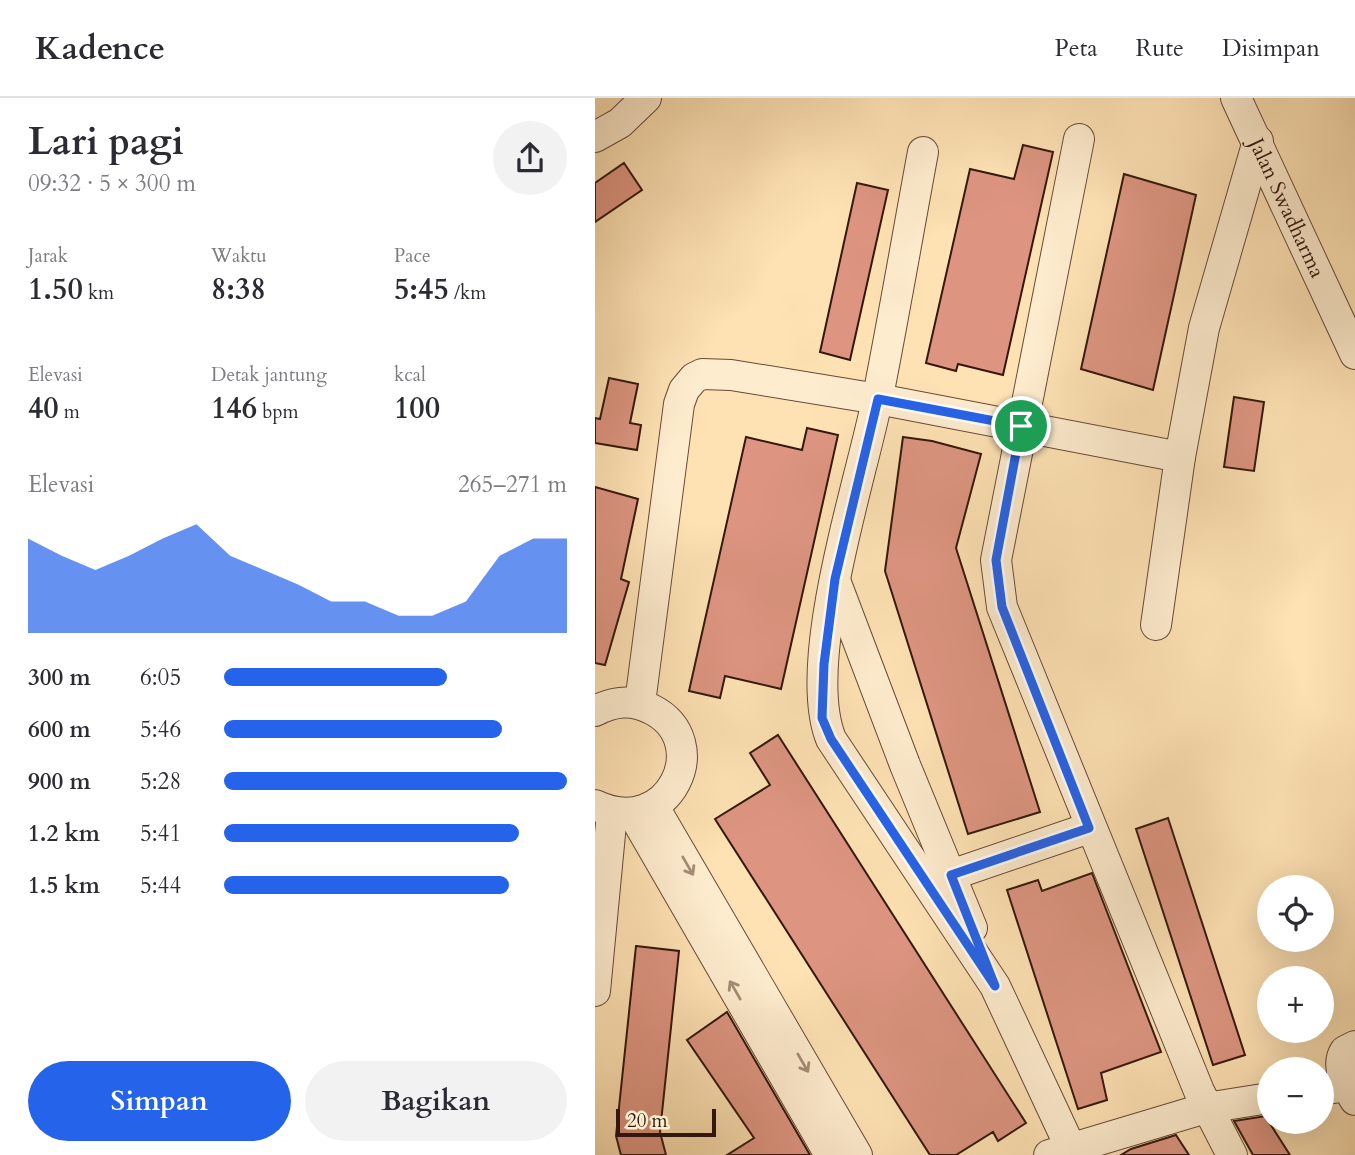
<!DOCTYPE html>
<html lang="id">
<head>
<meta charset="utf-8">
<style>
  :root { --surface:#fff; --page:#f2f2f3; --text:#2b2b33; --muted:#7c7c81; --line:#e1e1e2; --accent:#2563eb }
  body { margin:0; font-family:Cardo,serif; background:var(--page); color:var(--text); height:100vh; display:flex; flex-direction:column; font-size:26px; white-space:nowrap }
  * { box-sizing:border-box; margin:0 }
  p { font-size:23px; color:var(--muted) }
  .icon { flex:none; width:38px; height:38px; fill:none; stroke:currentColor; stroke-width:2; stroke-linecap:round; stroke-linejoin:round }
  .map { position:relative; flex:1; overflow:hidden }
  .side { display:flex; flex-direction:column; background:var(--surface); width:595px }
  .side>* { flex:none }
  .fabs { position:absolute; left:662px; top:777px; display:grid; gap:14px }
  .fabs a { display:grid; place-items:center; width:77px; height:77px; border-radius:50%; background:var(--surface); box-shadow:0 7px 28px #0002; font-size:35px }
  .scale { position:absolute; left:21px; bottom:18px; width:100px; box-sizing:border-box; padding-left:7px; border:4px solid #34180d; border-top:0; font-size:19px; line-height:24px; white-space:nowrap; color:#34180d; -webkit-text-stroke:5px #feecce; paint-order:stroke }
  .pin { position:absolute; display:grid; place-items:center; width:60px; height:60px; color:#fff; margin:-30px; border:4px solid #fff; border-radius:50%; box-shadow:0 2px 7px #0007 }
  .round { display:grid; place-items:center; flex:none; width:74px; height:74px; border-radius:37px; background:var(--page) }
  .overview { display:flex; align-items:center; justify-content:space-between; height:119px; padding:0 28px }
  h1 { font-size:38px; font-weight:600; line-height:52px }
  .figures { display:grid; grid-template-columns:repeat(3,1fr); gap:10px; height:119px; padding:7px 28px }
  .figures div { display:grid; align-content:center }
  .figures b { font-size:30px; font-weight:600 }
  .figures small { font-size:19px; font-weight:400 }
  .figures p { font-size:19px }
  .chart { height:196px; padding:14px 28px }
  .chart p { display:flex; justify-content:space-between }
  .chart svg { width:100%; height:126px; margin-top:7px; fill:var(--accent); opacity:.7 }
  .primary-button { display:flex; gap:14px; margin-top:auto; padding:14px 28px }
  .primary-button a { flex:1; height:80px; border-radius:42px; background:var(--accent); color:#fff; font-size:28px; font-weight:600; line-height:80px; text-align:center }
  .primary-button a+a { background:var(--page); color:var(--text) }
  ul { padding:0 28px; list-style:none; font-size:23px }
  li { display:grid; grid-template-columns:112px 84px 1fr; align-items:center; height:52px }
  li i { height:18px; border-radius:9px; background:var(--accent) }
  header { display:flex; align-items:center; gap:42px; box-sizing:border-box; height:98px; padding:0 35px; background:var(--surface); border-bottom:2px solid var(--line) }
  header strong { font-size:33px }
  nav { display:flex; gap:38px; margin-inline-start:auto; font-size:24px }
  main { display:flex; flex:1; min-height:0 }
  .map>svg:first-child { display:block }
  .building { fill:#dd9581; stroke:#34180d; stroke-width:2 }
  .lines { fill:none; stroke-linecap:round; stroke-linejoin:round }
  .minor-casing { stroke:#664a37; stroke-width:32 }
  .minor { stroke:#feecce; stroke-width:30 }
  .oneway { stroke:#a38d77 }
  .route-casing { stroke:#fff; stroke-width:14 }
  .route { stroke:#2563eb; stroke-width:9 }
  .labels { text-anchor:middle; stroke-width:7; stroke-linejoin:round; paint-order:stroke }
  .street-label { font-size:21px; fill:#34180d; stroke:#feecce }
</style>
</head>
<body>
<header>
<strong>Kadence</strong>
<nav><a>Peta</a><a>Rute</a><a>Disimpan</a></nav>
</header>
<main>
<section class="side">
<div class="overview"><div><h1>Lari pagi</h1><p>09:32 · 5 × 300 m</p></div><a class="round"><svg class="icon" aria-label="share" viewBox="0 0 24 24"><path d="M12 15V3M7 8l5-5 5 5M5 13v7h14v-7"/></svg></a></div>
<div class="figures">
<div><p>Jarak</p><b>1.50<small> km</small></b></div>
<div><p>Waktu</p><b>8:38</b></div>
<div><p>Pace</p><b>5:45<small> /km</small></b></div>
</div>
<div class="figures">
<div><p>Elevasi</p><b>40<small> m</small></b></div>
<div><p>Detak jantung</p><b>146<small> bpm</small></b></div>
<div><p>kcal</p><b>100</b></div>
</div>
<div class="chart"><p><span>Elevasi</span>265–271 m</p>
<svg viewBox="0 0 160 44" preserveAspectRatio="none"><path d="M0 44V11L10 17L20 22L30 17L40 11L50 6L60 17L70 22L80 27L90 33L100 33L110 38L120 38L130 33L140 17L150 11L160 11V44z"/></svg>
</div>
<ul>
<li><b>300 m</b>6:05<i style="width:65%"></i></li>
<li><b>600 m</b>5:46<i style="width:81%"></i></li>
<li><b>900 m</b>5:28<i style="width:100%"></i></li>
<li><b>1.2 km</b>5:41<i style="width:86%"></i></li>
<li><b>1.5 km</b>5:44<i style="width:83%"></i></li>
</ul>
<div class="primary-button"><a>Simpan</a><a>Bagikan</a></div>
</section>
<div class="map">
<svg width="760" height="1057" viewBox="0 0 760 1057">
  <rect width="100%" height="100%" fill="#fee2b4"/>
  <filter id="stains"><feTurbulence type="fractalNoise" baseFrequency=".00286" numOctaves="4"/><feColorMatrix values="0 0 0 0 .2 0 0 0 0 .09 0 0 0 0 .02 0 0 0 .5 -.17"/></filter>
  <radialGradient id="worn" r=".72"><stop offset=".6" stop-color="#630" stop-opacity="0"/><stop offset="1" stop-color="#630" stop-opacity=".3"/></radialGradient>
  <path class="building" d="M428,47L458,54L408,277L363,266L361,273L331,265L375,71L419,81Z
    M29,65L47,92L0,124V85Z
    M529,76L601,97L558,292L486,271Z
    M262,85L293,92L255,262L225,254Z
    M14,280L43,286L35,325L46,327L42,352L0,345V320L5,321Z
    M639,299L669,304L659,373L629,369Z
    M212,330L243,337L186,591L130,578L125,600L94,593L151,339L207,352Z
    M308,339L337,343L386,356L361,450L445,714L373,736L290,473Z
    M0,389L43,401L26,481L34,484L10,567L0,565Z
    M183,637L431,1025L403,1043L398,1034L361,1057H335L120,721L175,687L155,655Z
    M573,720L650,957L618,967L541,731Z
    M497,775L566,954L506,975L512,1002L483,1011L412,792L443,782L447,793Z
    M41,848L84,853L65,1034L71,1057H26L21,1038Z
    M132,914L215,1057H132L159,1040L92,942Z
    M671,1018L674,1024L695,1057H658L639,1023Z
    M581,1037L594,1057H526L536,1051Z"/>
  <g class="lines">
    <g class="minor-casing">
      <g id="minor">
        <path id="s1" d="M641,0L760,256"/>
        <path d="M0,39L25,25L51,0"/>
        <path d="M484,41L401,462L407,509L604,993L637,1057"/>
        <path d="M328,54C313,135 299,217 283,298C266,383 205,564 236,641L400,888L479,1057"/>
        <path d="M241,485L310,667L377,830"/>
        <path d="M561,527L585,359L609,230L663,43"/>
        <path d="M45,605L84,306L89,292L99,280L107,276L136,277L283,301L585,359"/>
        <path d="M0,613C19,603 37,601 56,611C121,643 74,743 0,707"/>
        <path d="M59,709L262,1057"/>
        <path d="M38,716L235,1057"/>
        <path d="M356,777L494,730"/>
        <path d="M0,893L17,715"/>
        <path d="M760,948L750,953C740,968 752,989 760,1002"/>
        <path d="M726,992L751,988"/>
        <path d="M454,1057L611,1010L674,1000"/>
      </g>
    </g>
    <use href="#minor" class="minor"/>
  </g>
  <defs><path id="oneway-shaft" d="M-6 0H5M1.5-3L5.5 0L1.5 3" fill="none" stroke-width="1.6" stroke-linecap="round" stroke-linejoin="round" transform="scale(1.75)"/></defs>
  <g class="oneway">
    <use href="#oneway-shaft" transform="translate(93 768) rotate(60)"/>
    <use href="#oneway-shaft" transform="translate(140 892) rotate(-120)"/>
    <use href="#oneway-shaft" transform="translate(208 965) rotate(60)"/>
  </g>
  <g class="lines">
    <g class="route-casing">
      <path id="route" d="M283,301L426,328L401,462L407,509L494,730L356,777L400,888L236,641L227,620L229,566L240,481Z"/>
    </g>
    <use href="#route" class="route"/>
  </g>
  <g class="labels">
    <g class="street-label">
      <text dy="7" stroke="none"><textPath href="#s1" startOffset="121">Jalan Swadharma</textPath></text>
    </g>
  </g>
  <rect width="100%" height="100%" filter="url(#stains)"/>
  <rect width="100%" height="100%" fill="url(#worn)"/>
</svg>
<div class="fabs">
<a><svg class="icon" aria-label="locate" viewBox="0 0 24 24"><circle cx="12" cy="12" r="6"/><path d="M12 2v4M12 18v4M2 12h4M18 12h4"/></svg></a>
<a>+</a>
<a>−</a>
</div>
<div class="scale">20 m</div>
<div class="pin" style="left:426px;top:328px;background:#1e9e55"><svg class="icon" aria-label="arrive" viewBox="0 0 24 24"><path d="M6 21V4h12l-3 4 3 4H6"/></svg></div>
</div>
</main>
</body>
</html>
